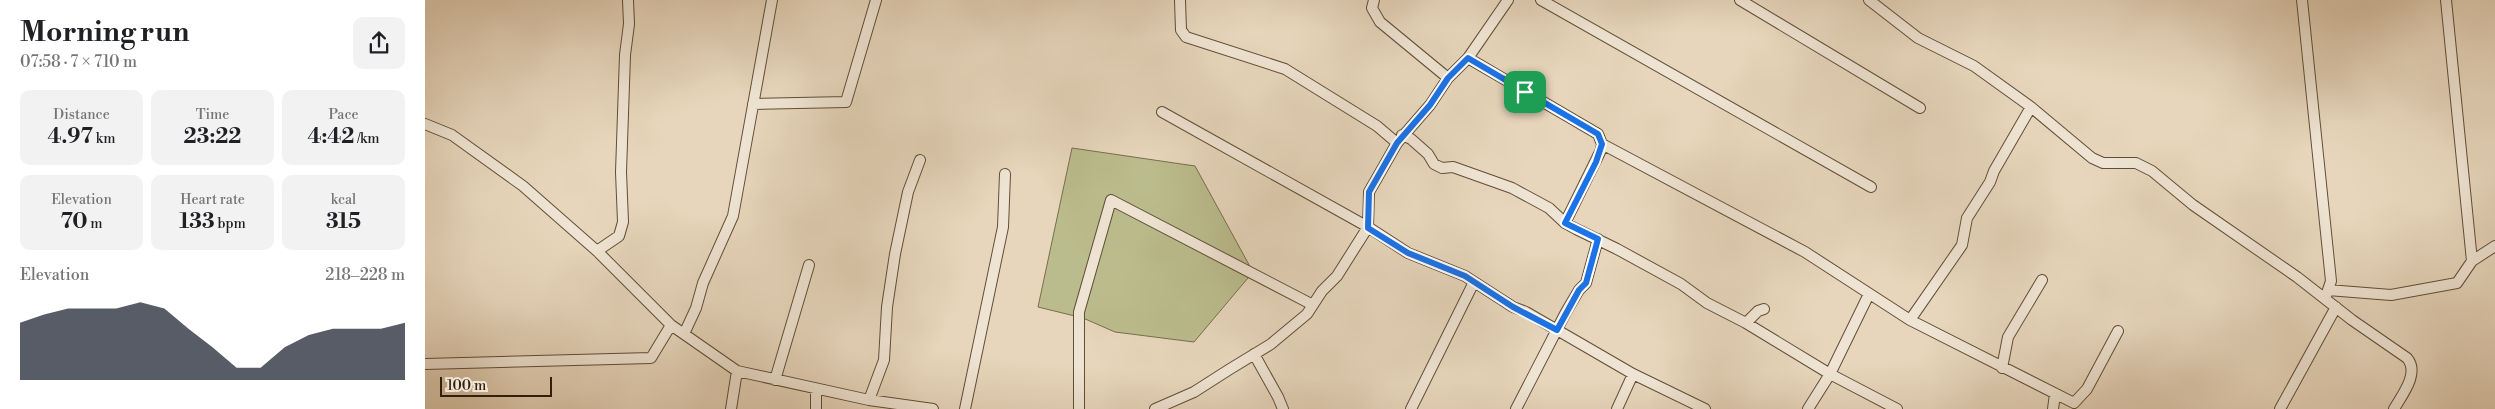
<!DOCTYPE html>
<html lang="en">
<head>
<meta charset="utf-8">
<style>
  :root { --surface:#fff; --page:#f2f2f2; --text:#202124; --muted:#757577; --accent:#111827 }
  body { margin:0; font-family:"Libre Bodoni",serif; background:var(--page); color:var(--text); height:100vh; display:flex; flex-direction:column; font-size:19px; white-space:nowrap }
  * { box-sizing:border-box; margin:0 }
  p { font-size:16px; color:var(--muted) }
  .icon { flex:none; width:28px; height:28px; fill:none; stroke:currentColor; stroke-width:2; stroke-linecap:round; stroke-linejoin:round }
  .map { position:relative; flex:1; overflow:hidden }
  .details { display:flex; flex-direction:column; background:var(--surface); width:425px }
  .details>* { flex:none }
  .scale { position:absolute; left:15px; bottom:12px; width:112px; box-sizing:border-box; padding-left:5px; border:2px solid #33200b; border-top:0; font-size:14px; line-height:18px; white-space:nowrap; color:#33200b; -webkit-text-stroke:4px #efe4d3; paint-order:stroke }
  .pin { position:absolute; display:grid; place-items:center; width:42px; height:42px; color:#fff; margin:-21px; border-radius:10px; box-shadow:0 2px 8px #0006 }
  .round { display:grid; place-items:center; flex:none; width:52px; height:52px; border-radius:10px; background:var(--page) }
  .head { display:flex; align-items:center; justify-content:space-between; height:85px; padding:0 20px }
  h1 { font-size:28px; font-weight:700; line-height:38px }
  .metrics { display:grid; grid-template-columns:repeat(3,1fr); gap:8px; height:85px; padding:5px 20px }
  .metrics div { display:grid; align-content:center; border-radius:10px; background:var(--page); text-align:center }
  .metrics b { font-size:21px; font-weight:700 }
  .metrics small { font-size:14px; font-weight:400 }
  .metrics p { font-size:14px }
  .chart { height:140px; padding:10px 20px }
  .chart p { display:flex; justify-content:space-between }
  .chart svg { width:100%; height:90px; margin-top:5px; fill:var(--accent); opacity:.7 }
  main { display:flex; flex:1; min-height:0 }
  .map>svg:first-child { display:block }
  .green { fill:#bbbc8d; stroke:#776e4c }
  .lines { fill:none; stroke-linecap:round; stroke-linejoin:round }
  .minor-casing { stroke:#604e37; stroke-width:12 }
  .minor { stroke:#efe4d3; stroke-width:10 }
  .route-casing { stroke:#fff; stroke-width:10 }
  .route { stroke:#1a73e8; stroke-width:6 }
</style>
</head>
<body>
<main>
<section class="details">
<div class="head"><div><h1>Morning run</h1><p>07:58 · 7 × 710 m</p></div><a class="round"><svg class="icon" aria-label="share" viewBox="0 0 24 24"><path d="M12 15V3M7 8l5-5 5 5M5 13v7h14v-7"/></svg></a></div>
<div class="metrics">
<div><p>Distance</p><b>4.97<small> km</small></b></div>
<div><p>Time</p><b>23:22</b></div>
<div><p>Pace</p><b>4:42<small> /km</small></b></div>
</div>
<div class="metrics">
<div><p>Elevation</p><b>70<small> m</small></b></div>
<div><p>Heart rate</p><b>133<small> bpm</small></b></div>
<div><p>kcal</p><b>315</b></div>
</div>
<div class="chart"><p><span>Elevation</span>218–228 m</p>
<svg viewBox="0 0 160 44" preserveAspectRatio="none"><path d="M0 44V16L10 12L20 9L30 9L40 9L50 6L60 9L70 19L80 28L90 38L100 38L110 28L120 22L130 19L140 19L150 19L160 16V44z"/></svg>
</div>
</section>
<div class="map">
<svg width="2070" height="409" viewBox="0 0 2070 409">
  <rect width="100%" height="100%" fill="#e7d6bc"/>
  <filter id="stains"><feTurbulence type="fractalNoise" baseFrequency=".004" numOctaves="4"/><feColorMatrix values="0 0 0 0 .2 0 0 0 0 .09 0 0 0 0 .02 0 0 0 .5 -.17"/></filter>
  <radialGradient id="worn" r=".72"><stop offset=".6" stop-color="#630" stop-opacity="0"/><stop offset="1" stop-color="#630" stop-opacity=".3"/></radialGradient>
  <path class="green" d="M647,148L770,166L828,272L769,342L690,332L658,318L613,307Z"/>
  <g class="lines">
    <g class="minor-casing">
      <path id="minor" d="M755,0L756,30L761,37L860,69L952,126L972,143
        M949,0L947,8L955,22L1023,78
        M1116,0L1446,187
        M1315,0L1495,108
        M1444,0L1493,38L1549,66L1606,107L1667,158L1678,163H1711L1727,171L1768,205L1872,277L1927,320L1982,358C1995,373 1977,395 1969,409
        M1877,0L1906,281L1900,299
        M2021,0L2047,261
        M1043,58L1173,134L1177,144L1176,150L1140,223
        M328,104L421,102L451,0
        M737,112L943,227L983,253L1040,276L1088,307L1101,312L1208,374L1280,409
        M0,124L27,135L98,186L172,251L246,325L312,371L444,400L508,409
        M977,135L986,139L1003,154L1009,164L1017,168L1028,167L1087,188L1124,208L1140,223L1151,229L1192,249L1256,284L1282,303L1321,323L1333,311L1339,309
        M1177,144L1380,252L1485,320L1649,403L1662,389L1693,331
        M172,251L194,236L198,222L196,172L200,55L204,24L203,0
        M1903,290L1966,295L2032,283L2047,261L2070,246
        M1444,294L1405,374L1472,409
        M1485,320L1537,245L1542,218L1565,182L1569,171L1606,107
        M1321,323L1405,374L1383,409
        M259,334L271,308L278,283L308,216L347,0
        M829,354L853,397L858,409
        M0,364L226,358L246,325
        M1577,368L1583,337L1617,280
        M350,380L384,265
        M391,389V409
        M444,400L459,360L462,307L470,254L483,192L495,160
        M306,409L312,371
        M540,409L578,227L580,174
        M654,409V312L686,200L888,305
        M730,409L769,392L805,369L846,344L882,314L897,291L912,276L943,227L944,192L972,143L1005,105L1023,78L1043,58L1083,0
        M986,409L1049,282
        M1091,409L1141,312L1154,290L1161,283L1173,239
        M1192,409L1208,374
        M1628,409L1630,394
        M1855,409L1911,307"/>
    </g>
    <use href="#minor" class="minor"/>
  </g>
  <g class="lines">
    <g class="route-casing">
      <path id="route" d="M1043,58L1173,134L1177,144L1171,162L1140,223L1173,239L1161,283L1154,290L1132,330L1088,307L1040,276L983,253L943,228L944,192L972,143L1005,105L1023,78Z"/>
    </g>
    <use href="#route" class="route"/>
  </g>
  <rect width="100%" height="100%" filter="url(#stains)"/>
  <rect width="100%" height="100%" fill="url(#worn)"/>
</svg>
<div class="scale">100 m</div>
<div class="pin" style="left:1100px;top:92px;background:#1e9e55"><svg class="icon" aria-label="arrive" viewBox="0 0 24 24"><path d="M6 21V4h12l-3 4 3 4H6"/></svg></div>
</div>
</main>
</body>
</html>
